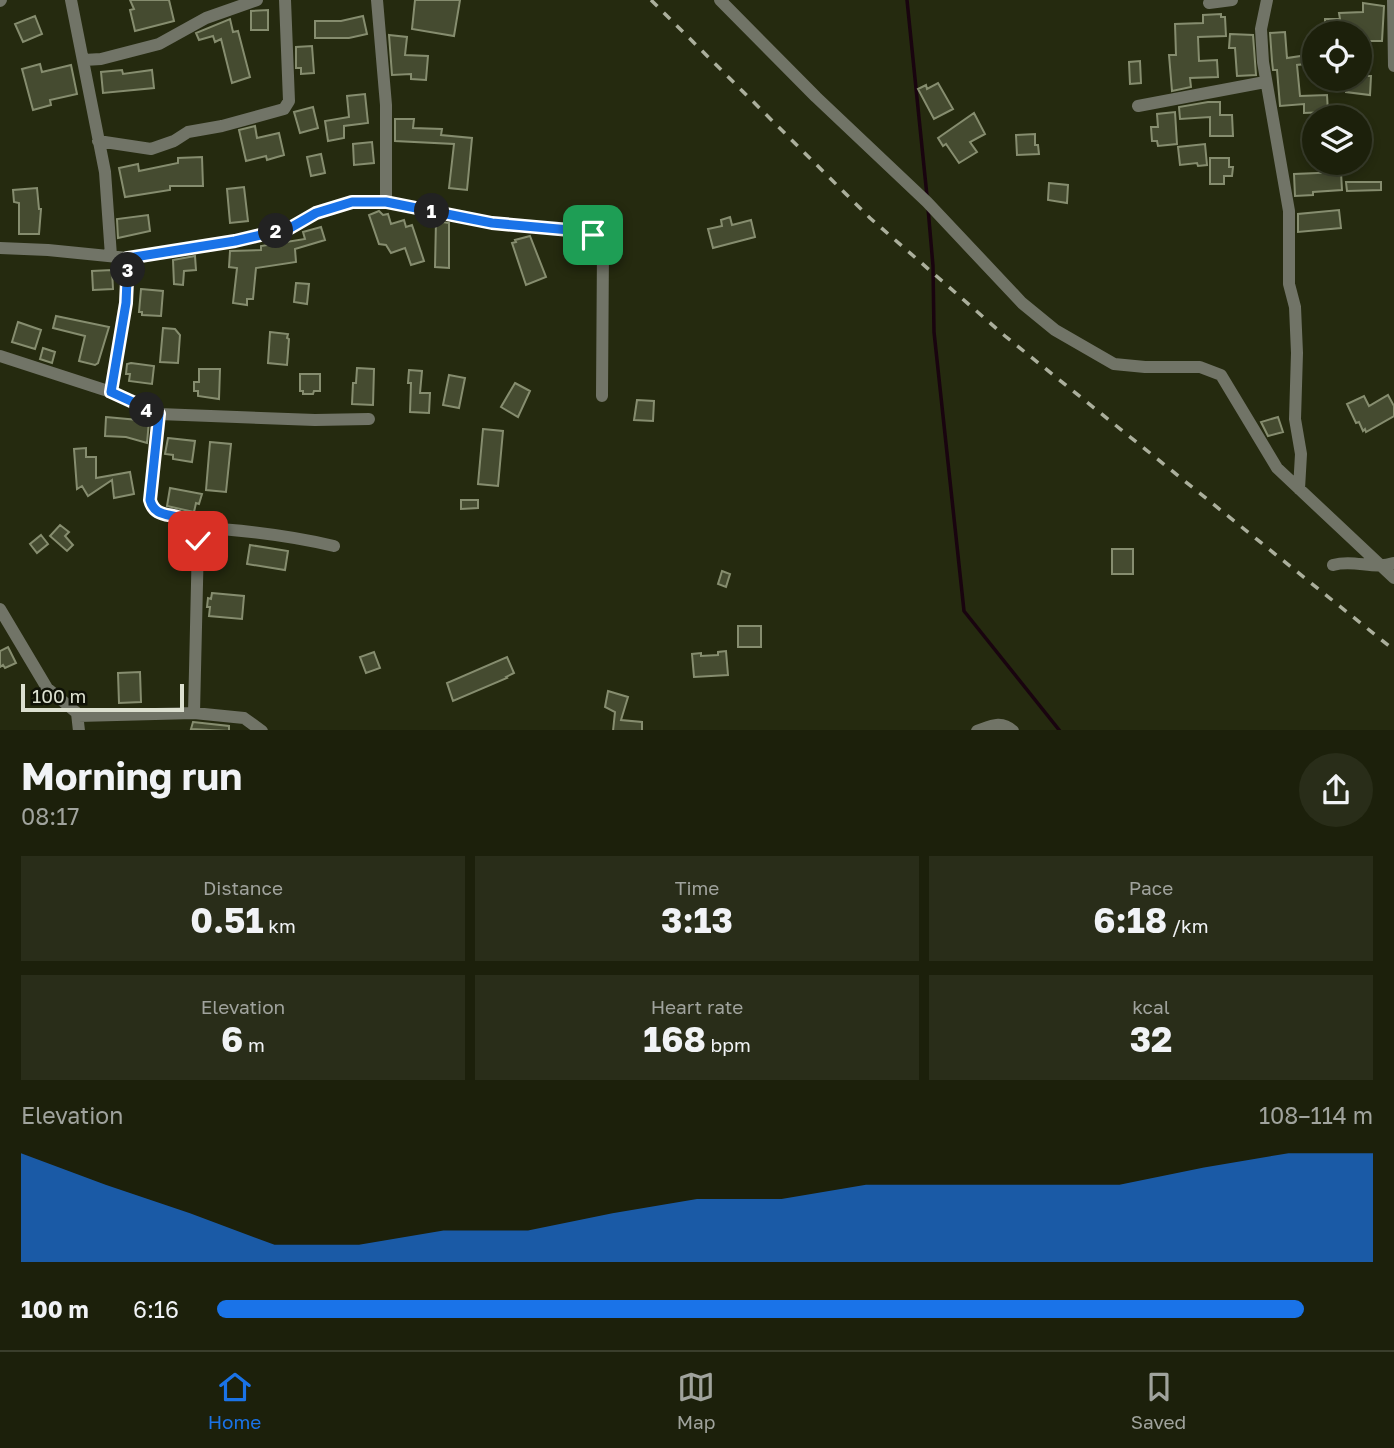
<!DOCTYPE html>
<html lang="en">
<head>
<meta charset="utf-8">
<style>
  :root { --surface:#1c200b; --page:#292d19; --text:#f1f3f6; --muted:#a0a39d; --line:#3a3e2c; --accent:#1a73e8 }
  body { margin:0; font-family:"Golos Text",sans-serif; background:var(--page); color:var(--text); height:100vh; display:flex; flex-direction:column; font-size:26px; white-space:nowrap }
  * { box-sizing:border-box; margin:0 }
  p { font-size:23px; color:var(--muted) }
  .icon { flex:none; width:38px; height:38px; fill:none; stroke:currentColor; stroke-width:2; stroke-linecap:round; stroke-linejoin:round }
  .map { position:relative; height:730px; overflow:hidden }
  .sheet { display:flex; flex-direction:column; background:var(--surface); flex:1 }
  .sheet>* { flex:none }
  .tools { position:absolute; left:1302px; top:21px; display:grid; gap:14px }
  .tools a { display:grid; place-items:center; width:70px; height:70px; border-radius:50%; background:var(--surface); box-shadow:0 4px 10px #0003,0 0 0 2px var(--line); font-size:35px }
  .scale { position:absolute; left:21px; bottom:18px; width:163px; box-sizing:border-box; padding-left:7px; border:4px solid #dce0d0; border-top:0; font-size:19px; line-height:24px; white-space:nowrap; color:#dce0d0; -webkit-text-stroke:5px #0f1106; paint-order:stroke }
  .pin { position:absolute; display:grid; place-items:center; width:60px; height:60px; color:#fff; margin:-30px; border-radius:14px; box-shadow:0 4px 10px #0006 }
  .km { position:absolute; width:35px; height:35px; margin:-18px; border-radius:50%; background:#222; color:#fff; font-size:19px; line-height:35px; text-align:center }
  .round { display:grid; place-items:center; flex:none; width:74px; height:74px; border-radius:37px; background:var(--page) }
  .headline { display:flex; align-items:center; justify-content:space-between; height:119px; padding:0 21px }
  h1 { font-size:38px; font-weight:700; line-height:52px }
  .metrics { display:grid; grid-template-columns:repeat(3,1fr); gap:10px; height:119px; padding:7px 21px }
  .metrics div { display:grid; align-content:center; border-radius:0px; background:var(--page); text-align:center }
  .metrics b { font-size:35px; font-weight:700 }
  .metrics small { font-size:19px; font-weight:400 }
  .metrics p { font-size:19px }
  .chart { height:196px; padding:14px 21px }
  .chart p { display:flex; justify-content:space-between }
  .chart svg { width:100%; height:126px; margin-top:7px; fill:var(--accent); opacity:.7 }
  ul { padding:0 21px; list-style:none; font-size:23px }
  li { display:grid; grid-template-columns:112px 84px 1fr; align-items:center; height:52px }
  li i { height:18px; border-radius:9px; background:var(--accent) }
  .tabs { display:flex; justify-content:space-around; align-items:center; height:98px; border-top:2px solid var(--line); background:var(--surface); font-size:19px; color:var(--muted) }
  .tabs a { display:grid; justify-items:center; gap:4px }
  .tabs .on { color:var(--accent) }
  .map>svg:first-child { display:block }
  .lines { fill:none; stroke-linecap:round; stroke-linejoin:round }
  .stream { stroke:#19040f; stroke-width:3.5 }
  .building { fill:#454b30; stroke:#868d6f; stroke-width:2 }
  .minor { stroke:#717467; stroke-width:12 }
  .rail { stroke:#abaf9c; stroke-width:3.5; stroke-dasharray:9 9; stroke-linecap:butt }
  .route-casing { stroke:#fff; stroke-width:14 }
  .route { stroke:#1a73e8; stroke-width:9 }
</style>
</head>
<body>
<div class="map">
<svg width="1394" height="731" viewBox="0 0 1394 731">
  <rect width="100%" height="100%" fill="#252a0f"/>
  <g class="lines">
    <path class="stream" d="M907,0L927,196
      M928,208L933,266L934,332L964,611L1060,731"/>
  </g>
  <path class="building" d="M130,0H169L174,21L135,31L130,10L134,9Z
    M415,0H460L454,36L412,29Z
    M1363,3L1384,6L1382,41H1364V33H1325V19H1340L1339,13L1363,12Z
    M268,10V30H251V11Z
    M1221,14V17H1225L1226,36L1198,37L1199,61L1217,60L1218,77L1190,78L1191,87L1172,91L1169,55H1176L1175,24L1203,23V15Z
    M35,16L42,34L23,42L15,24Z
    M363,16L367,34L349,38H315V21H341Z
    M230,19L233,32L238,31L250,77L232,83L221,39L215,42L213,36L199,40L196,33Z
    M1285,32L1287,58L1314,54V63L1297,65L1300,96L1327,95L1328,112L1304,113V104L1280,106L1277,70H1273L1272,61L1270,33Z
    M1230,34L1253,35L1256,75L1237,76L1235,48H1229Z
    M389,35L407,37L405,55L428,56L426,80L411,79V74L392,75Z
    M312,46L314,73L301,74V68H296V47Z
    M1140,61L1141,83L1130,84L1129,62Z
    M40,64L42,72L71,65L77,94L50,100L51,105L33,110L22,69Z
    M122,70L123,74L152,70L154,88L103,93L101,72Z
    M1360,76H1371L1370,95L1346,92V79H1360Z
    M938,83L953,109L934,119L918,89L926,85L927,89Z
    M365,94L368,123L344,126V138L328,141L325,121L349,117L347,96Z
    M1208,102H1220V115H1232L1233,136H1210V117L1180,119L1179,107Z
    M313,107L318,128L300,133L294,112Z
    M1175,112L1177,144L1158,146L1157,141H1152L1151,127H1158L1157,114Z
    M974,113L985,134L970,142L977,152L959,163L946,144L943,146L938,138Z
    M395,119H414L413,128L442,129L441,135L472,138L467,190L449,188L454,144L395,141Z
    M255,126L257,138L279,133L284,155L267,160L266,156L246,161L239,130Z
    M1035,134V145H1038L1039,154L1017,155L1016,135Z
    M372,142L374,163L354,165L353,144Z
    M1205,144L1207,165L1198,166L1197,163L1180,165L1178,147Z
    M321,154L325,173L311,176L307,157Z
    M202,157L203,186H170V190L125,197L119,168L138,164L139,171L178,163V158Z
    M1210,158H1229V167H1233L1232,176H1224V184H1210Z
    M1341,172L1342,190L1313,192V195L1295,196L1294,174Z
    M1346,182H1381V190L1347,191Z
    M1049,183L1068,185L1067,203L1048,200Z
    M244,187L248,221L230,223L227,189Z
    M37,188L39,209H41L39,234H19V203L14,202L13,190Z
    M1339,210L1341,228L1298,232V214Z
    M379,211L383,215L388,214L391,224L404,220L406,227L412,225L424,261L411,265L405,248L391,253L386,245L379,244L369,215Z
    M148,215L150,231L118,238L117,219Z
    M730,217L732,225L751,220L755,237L713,248L708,229L722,226L721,220Z
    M436,221L449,223V268L435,267Z
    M321,227L325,240L295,249L296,262L256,268L253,299H247V305L233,303L237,268L229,267L230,251L261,250V246L305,239L303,232Z
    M530,236L546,277L526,285L512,243L516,242L515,240Z
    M195,256L196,270L184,271L183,285L174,284L173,260Z
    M112,270L113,289L93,290L92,271Z
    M296,283L309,284L307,304L294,302Z
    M141,289L163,291L161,316L142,315V312H139Z
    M56,316L109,327L98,363L95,365L79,361L85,336L53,328Z
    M18,322L41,330L35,349L12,342Z
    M163,328L175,329L180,335L178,363L160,362Z
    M270,332L288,334L287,338L289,339L287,365L268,363Z
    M43,348L55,352L52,363L40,359Z
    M131,363L154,366L152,384L129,381L130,374H126L127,364Z
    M357,368L374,369L373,405L352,404L353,383H356Z
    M199,369H220L219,399L198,396V391H194V382H199Z
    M409,370L422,371L420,393H430L429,413L410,412L411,383H408Z
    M300,374H320V391H314L313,394H303V391H300Z
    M449,375L465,378L459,408L443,405Z
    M515,383L530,391L518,417L501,407Z
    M1388,395L1394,406V416L1366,432L1365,429L1363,431L1359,422L1356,423L1347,404L1364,396L1369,406Z
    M637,400L654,401L653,421L634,420Z
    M106,417L149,421L147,443L126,437L105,436Z
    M1278,417L1283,432L1268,436L1261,422Z
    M483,429L503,431L498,486L478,484Z
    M168,438L195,441L192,462L173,459V455L165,454Z
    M210,442L231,444L226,492L206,490Z
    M86,448V457H96V478L130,472L134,494L114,498L112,480L88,496L82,486L77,489L74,449Z
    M170,488L202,494L199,504L196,503L194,512L167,506Z
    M461,500H478V508L461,509Z
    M60,525L69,532L65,536L73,545L67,551L50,536Z
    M41,535L48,544L37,553L30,544Z
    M206,537L223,538L221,556L206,554Z
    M250,545L288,551L285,570L247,564Z
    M1112,549H1133V574H1112Z
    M722,571L730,574L726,587L718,584Z
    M212,593L244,596L242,619L209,616L210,607H207L208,598L211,599Z
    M738,626H761V647H738Z
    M8,647L16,663L5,668L3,665L0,667V651Z
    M726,651L728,675L694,677L692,654L701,653V656L718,655V652Z
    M374,652L380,668L366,673L360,657Z
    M507,657L514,673L506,677L507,678L453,701L447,683Z
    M140,672L141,702L119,703L118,673Z
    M608,691L628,697L621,720L642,722V731H613L615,712L605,707Z
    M193,722L229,726V731L191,729Z"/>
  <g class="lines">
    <path class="minor" d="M71,0L105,172L111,256
      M377,0L386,105V202
      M720,0L816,97L927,202L1022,303L1055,330L1114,364L1145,367H1200L1221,375L1277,468L1394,578
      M1267,0L1261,29L1263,62L1289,211V284L1295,307L1297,353L1295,419L1301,454L1299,489
      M1393,0L1394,66
      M0,1L1,0
      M1209,3L1232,0
      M84,60L101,59L159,44L206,18L257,0
      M1138,106L1265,82
      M98,141L151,149L174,141L188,132L222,126L284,109L289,101L285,0
      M0,248L48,250L128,258L235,241L290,228L316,213L352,202H386L492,223L581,231C592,234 598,237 603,248L602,396
      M0,356L111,392L159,414L315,420L369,419
      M111,392L126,303L128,258
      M159,414L150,501C157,527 189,501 198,541L194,713
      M195,527C242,530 288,535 334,546
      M1333,565C1354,559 1374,570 1394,563
      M0,609L47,688L77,713L79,731
      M78,716L194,713L244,718L262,731
      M977,731C991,726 1001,720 1013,731"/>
    <path class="rail" d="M651,0L870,218L1005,336L1394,650"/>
  </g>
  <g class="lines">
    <g class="route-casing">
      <path id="route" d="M198,541C189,502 157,527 150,500L159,414L111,392L126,303L128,258L235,241L290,228L316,213L352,202H386L492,223L581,231L593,235"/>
    </g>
    <use href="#route" class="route"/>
  </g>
</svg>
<div class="tools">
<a><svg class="icon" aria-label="locate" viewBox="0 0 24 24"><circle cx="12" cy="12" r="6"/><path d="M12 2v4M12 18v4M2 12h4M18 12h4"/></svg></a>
<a><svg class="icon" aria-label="layers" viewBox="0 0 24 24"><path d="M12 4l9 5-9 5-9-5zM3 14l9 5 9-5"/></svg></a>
</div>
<div class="scale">100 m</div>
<div class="pin" style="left:593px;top:235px;background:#1e9e55"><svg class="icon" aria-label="arrive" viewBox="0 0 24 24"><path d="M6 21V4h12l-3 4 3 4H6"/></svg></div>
<div class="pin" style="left:198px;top:541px;background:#d93025"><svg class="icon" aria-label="check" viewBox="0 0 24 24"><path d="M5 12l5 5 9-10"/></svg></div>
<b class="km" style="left:432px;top:211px">1</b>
<b class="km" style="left:276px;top:231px">2</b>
<b class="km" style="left:128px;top:270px">3</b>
<b class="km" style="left:147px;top:410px">4</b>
</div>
<section class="sheet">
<div class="headline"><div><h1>Morning run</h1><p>08:17</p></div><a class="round"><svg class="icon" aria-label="share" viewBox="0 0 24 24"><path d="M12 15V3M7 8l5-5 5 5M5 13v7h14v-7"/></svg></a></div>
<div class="metrics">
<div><p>Distance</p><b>0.51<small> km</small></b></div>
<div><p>Time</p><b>3:13</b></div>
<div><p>Pace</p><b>6:18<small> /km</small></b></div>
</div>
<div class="metrics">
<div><p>Elevation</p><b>6<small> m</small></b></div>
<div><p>Heart rate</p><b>168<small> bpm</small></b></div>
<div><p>kcal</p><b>32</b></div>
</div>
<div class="chart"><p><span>Elevation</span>108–114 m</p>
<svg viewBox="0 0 160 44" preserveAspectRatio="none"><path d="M0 44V6L10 17L20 27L30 38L40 38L50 33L60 33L70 27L80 22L90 22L100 17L110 17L120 17L130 17L140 11L150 6L160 6V44z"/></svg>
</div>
<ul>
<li><b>100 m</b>6:16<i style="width:94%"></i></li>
</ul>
</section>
<nav class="tabs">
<a class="on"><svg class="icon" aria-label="home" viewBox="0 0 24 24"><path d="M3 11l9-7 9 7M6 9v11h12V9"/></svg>Home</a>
<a><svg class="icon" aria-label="map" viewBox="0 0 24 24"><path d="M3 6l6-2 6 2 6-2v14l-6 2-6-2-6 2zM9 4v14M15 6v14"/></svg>Map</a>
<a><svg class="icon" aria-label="saved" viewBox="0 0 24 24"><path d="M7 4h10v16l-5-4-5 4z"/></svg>Saved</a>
</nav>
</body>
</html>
